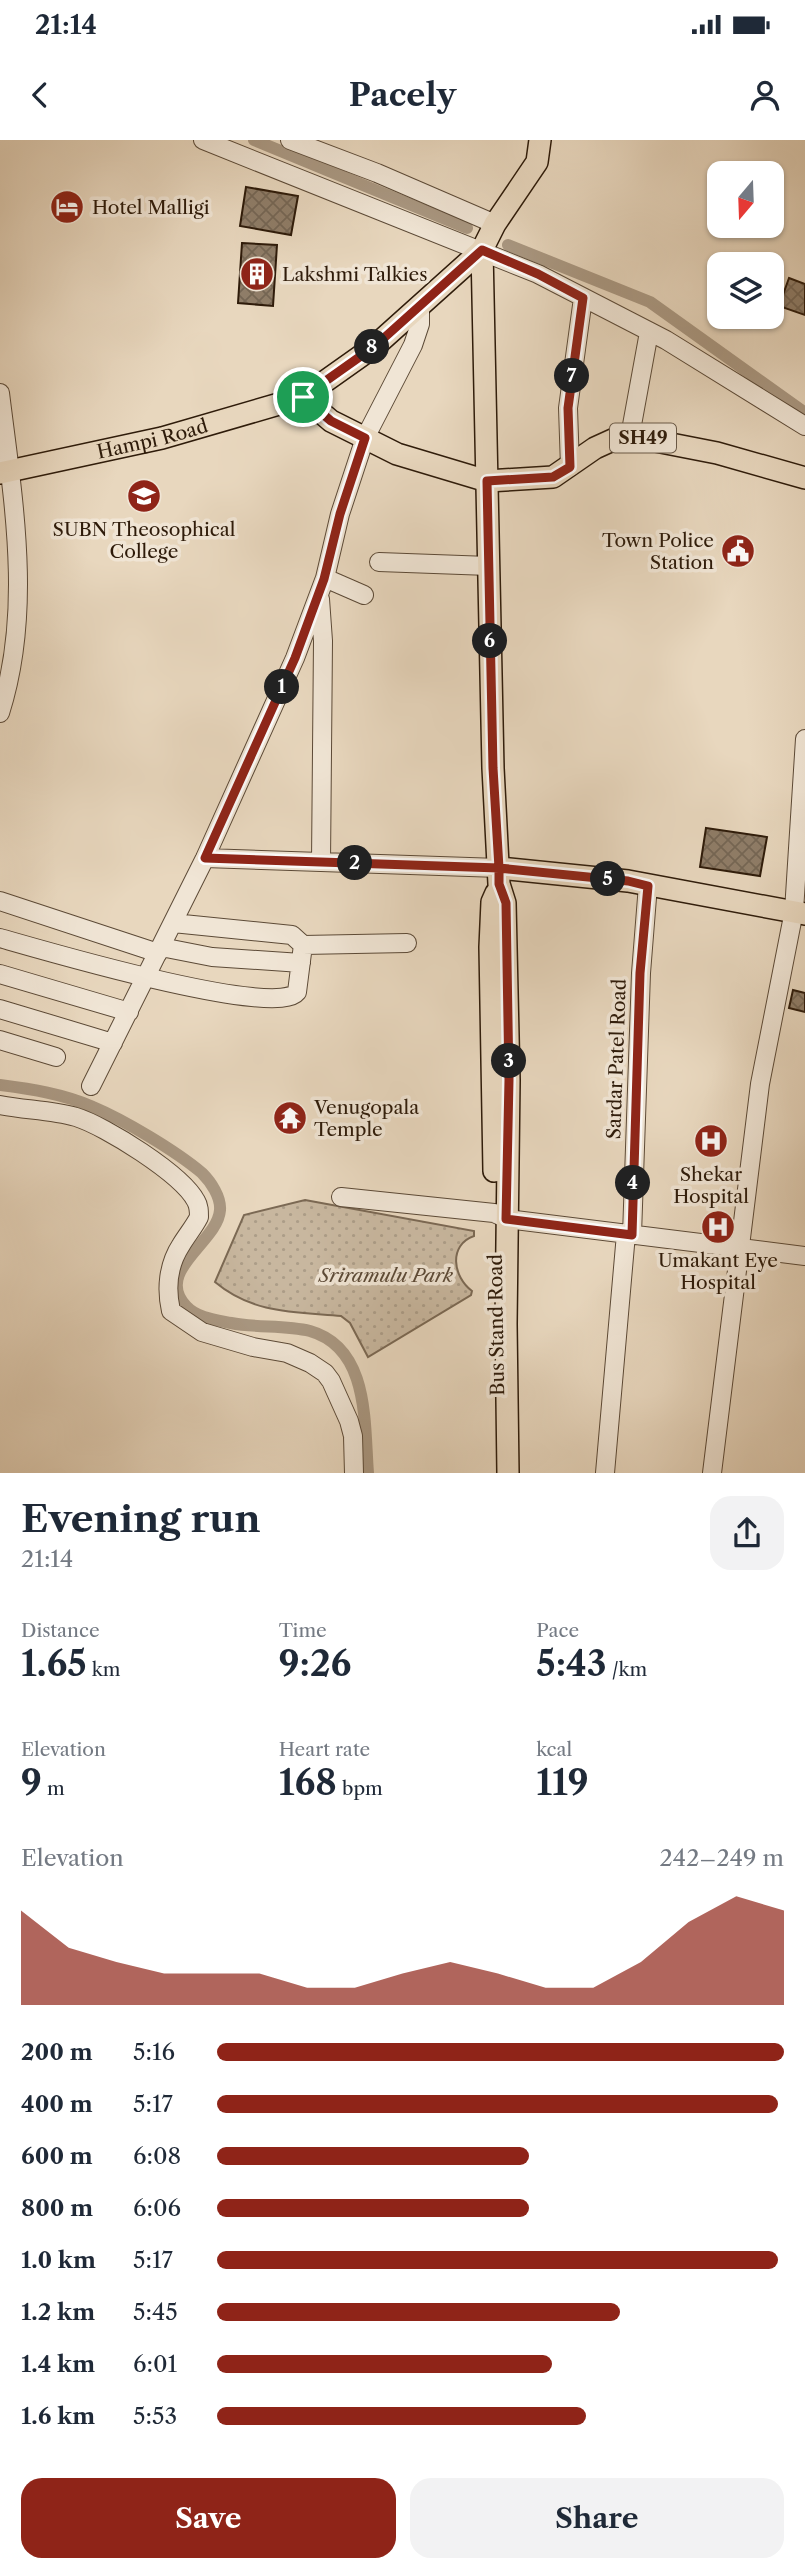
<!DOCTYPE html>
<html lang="en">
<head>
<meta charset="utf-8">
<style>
  :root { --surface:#fff; --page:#f2f2f3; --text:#1f2937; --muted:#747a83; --accent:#8f2418 }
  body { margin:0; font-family:"Libre Caslon Text",serif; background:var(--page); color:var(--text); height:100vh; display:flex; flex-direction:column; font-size:26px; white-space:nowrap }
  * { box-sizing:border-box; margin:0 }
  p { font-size:23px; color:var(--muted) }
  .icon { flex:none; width:38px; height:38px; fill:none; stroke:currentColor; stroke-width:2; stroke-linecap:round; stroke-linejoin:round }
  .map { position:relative; height:1333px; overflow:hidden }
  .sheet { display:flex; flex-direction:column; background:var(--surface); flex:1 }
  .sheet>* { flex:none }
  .needle { width:46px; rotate:199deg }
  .fabs { position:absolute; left:707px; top:21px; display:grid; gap:14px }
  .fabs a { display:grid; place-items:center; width:77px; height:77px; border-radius:14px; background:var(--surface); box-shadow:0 2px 5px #0004; font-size:35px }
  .pin { position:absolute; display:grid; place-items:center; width:60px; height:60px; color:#fff; margin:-30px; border:4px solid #fff; border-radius:50%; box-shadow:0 2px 7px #0007 }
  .km { position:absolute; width:35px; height:35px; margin:-18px; border-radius:50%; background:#222; color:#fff; font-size:19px; line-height:35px; text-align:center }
  .round { display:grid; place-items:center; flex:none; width:74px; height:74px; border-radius:21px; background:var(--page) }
  .overview { display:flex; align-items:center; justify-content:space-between; height:119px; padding:0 21px }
  h1 { font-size:38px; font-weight:700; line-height:52px }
  .metrics { display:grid; grid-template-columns:repeat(3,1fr); gap:10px; height:119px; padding:7px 21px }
  .metrics div { display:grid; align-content:center }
  .metrics b { font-size:35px; font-weight:700 }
  .metrics small { font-size:19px; font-weight:400 }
  .metrics p { font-size:19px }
  .chart { height:196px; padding:14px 21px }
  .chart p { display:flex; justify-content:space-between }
  .chart svg { width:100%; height:126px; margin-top:7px; fill:var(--accent); opacity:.7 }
  .button { display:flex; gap:14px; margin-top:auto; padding:14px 21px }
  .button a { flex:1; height:80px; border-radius:21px; background:var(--accent); color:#fff; font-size:28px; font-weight:700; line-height:80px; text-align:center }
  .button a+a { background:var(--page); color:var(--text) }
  ul { padding:0 21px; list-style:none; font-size:23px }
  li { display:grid; grid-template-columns:112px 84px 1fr; align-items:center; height:52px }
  li i { height:18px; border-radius:9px; background:var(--accent) }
  .status { display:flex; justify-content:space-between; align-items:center; height:49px; padding:0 35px; background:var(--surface); direction:ltr }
  .status svg { height:19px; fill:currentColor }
  header { display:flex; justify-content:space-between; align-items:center; height:91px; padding:0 21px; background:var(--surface); font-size:32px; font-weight:700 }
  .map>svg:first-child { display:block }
  .park { fill:url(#park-dots); stroke:#7b6954; stroke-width:2 }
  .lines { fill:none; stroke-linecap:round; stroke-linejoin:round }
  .canal { stroke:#a99781; stroke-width:12 }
  .building { fill:url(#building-cross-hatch); stroke:#2e1b0a; stroke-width:2 }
  .minor-casing { stroke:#5c4a37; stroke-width:20 }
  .major-casing { stroke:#2e1b0a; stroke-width:24 }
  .minor { stroke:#f0e5d5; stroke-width:18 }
  .major { stroke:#e8d7be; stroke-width:21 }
  .route-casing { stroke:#fff; stroke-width:14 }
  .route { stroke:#8f2418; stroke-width:9 }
  .labels { text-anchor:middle; stroke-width:7; stroke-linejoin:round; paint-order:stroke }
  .shield { fill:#f0e5d5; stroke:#685847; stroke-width:2 }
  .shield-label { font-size:18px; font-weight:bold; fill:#2e1b0a }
  .poi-label { font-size:19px; fill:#2e1b0a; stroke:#f0e5d5; text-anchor:start }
  .street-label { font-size:19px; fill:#2e1b0a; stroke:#f0e5d5 }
  .park-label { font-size:19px; font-style:italic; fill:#5c4a37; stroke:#f0e5d5 }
</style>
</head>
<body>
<div class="status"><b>21:14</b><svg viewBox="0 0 49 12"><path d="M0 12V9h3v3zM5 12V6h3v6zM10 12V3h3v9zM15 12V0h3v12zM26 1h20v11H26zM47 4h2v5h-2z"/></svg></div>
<header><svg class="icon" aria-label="back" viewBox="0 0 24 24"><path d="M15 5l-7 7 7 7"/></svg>Pacely<svg class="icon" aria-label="person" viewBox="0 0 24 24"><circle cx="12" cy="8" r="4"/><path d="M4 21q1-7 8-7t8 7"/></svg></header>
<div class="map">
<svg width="805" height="1333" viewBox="0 0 805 1333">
  <defs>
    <pattern id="park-dots" width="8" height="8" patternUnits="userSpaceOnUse" patternTransform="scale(1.75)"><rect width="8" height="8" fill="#c8b79f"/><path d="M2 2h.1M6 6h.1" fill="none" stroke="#ac9d88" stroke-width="1.8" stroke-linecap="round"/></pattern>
    <pattern id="building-cross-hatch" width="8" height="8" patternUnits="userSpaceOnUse" patternTransform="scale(1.75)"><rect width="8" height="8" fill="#8f7d68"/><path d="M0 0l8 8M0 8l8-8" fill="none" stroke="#756654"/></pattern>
  </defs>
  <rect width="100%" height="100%" fill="#e8d7be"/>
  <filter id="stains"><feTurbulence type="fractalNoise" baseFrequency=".00286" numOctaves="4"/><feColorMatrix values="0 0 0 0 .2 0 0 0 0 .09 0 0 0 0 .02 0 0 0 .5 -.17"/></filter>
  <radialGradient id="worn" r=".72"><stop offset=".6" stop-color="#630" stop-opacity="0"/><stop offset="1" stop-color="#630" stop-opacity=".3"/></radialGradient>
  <path class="park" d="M305,1060L474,1091V1096C448,1105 453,1137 472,1151L471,1155L368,1217L350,1183L341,1176C295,1172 253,1174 215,1142L244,1075Z"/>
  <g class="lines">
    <path class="canal" d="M254,0L467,88
      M508,105L650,162L805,273
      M0,945C31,949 64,954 93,967C124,980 176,1011 202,1033C211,1042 221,1057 220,1070C218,1102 153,1131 186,1166C197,1178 216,1180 231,1183C256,1188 285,1185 310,1191C370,1208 364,1284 368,1333"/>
  </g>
  <path class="building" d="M246,47L298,56L291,95L240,86Z
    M242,103L277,105L273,166L238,163Z
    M789,138L805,144V175L779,166Z
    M706,688L767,697L760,736L700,727Z
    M793,850L805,853V872L789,868Z"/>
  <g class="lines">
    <g class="minor-casing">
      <path id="minor" d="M203,0L538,134L666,200L805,286
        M290,0L377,33L495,84
        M0,253C13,359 33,470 0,573
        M630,296L649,192
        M570,327L568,268L583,158
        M379,422L489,426
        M325,438L364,455
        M320,459L323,501L321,722
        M205,718L499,728
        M0,761L158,813
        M0,798C39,809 276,879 297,852L303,805L292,795L173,783
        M303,805L407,803
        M161,807L212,817L301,823
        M0,834L129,872
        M0,869L113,903
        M0,900L56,917
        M91,946L205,718L295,518L325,438L340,374L365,298L413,205L420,184V167
        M0,965C25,970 52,970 76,977C105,986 182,1034 196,1061C199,1066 199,1071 199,1077C194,1087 187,1095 181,1105C168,1125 166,1149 171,1171L202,1192L253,1207L287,1213L310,1223L325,1233L331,1241L349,1281L353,1296L354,1333
        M341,1057L494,1073L507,1079L805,1116
        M632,1095L641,833L648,745
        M605,1333L626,1094
        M712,1333L760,944L794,771L805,599"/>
    </g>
    <g class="major-casing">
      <g id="major">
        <path d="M303,257L331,281L397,314L487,341L553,337L595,308L617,298L630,296L717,313L805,338"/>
        <path id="s1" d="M0,333L162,298L303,257L375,206L482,110"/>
        <path d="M499,728L628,741L805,774"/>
        <path d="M494,1031L490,807L492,762L496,753"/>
        <path d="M508,1333L506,1184L509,940L505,763L499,744L493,628L482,110L495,84L537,22L540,0"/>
      </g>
    </g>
    <use href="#minor" class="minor"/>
    <use href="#major" class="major"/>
  </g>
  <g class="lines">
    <g class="route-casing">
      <path id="route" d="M303,257L331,281L365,298L340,374L324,439L295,518L205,718L499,728V744L506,763L509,940L506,1079L632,1095L640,833L648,746L628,741L499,728L493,628L487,341L553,337L570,327L568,268L583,158L538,134L482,110L375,206L303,257"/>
    </g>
    <use href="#route" class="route"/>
  </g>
  <defs>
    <g id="hotel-disc" transform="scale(1.75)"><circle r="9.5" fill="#8f2418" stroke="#f0e5d5"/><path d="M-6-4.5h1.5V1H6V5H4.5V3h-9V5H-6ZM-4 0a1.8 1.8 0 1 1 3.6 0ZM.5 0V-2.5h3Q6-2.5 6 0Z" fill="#fff"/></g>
    <g id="building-disc" transform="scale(1.75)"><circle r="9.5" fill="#8f2418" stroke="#f0e5d5"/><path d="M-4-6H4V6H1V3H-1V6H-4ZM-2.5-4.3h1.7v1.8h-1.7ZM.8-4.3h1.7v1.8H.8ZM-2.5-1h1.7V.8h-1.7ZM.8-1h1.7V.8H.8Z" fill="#fff"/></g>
    <g id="university-disc" transform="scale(1.75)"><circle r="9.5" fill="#8f2418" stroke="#f0e5d5"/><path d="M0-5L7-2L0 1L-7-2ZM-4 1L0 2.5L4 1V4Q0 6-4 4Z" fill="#fff"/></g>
    <g id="civic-disc" transform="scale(1.75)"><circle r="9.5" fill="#8f2418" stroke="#f0e5d5"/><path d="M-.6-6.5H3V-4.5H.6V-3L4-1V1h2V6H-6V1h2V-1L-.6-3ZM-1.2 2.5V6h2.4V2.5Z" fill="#fff"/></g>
    <g id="temple-disc" transform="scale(1.75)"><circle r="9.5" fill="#8f2418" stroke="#f0e5d5"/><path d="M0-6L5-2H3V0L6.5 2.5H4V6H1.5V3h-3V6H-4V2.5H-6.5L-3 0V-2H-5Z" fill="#fff"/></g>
    <g id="hospital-disc" transform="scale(1.75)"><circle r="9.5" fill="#8f2418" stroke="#f0e5d5"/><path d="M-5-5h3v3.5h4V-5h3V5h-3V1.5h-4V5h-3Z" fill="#fff"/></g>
  </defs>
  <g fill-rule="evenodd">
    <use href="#hotel-disc" x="67" y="67"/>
    <use href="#building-disc" x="257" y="134"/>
    <use href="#university-disc" x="144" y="356"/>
    <use href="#civic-disc" x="738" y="411"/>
    <use href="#temple-disc" x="290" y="978"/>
    <use href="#hospital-disc" x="711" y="1001"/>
    <use href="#hospital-disc" x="718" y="1087"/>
  </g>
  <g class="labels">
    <rect class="shield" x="610" y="283.5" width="66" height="29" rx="5"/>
    <g class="shield-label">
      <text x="643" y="304">SH49</text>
    </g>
    <g class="poi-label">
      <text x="92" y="74">Hotel Malligi</text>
      <text x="282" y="141">Lakshmi Talkies</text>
      <text x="144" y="396" text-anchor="middle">SUBN Theosophical<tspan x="144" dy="22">College</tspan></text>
      <text x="714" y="407" text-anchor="end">Town Police<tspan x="714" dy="22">Station</tspan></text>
      <text x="314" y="974">Venugopala<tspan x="314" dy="22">Temple</tspan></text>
      <text x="711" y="1041" text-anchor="middle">Shekar<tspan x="711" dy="22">Hospital</tspan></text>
      <text x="718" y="1127" text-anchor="middle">Umakant Eye<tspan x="718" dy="22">Hospital</tspan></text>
    </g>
    <g class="street-label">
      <text dy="7" stroke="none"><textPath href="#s1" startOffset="156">Hampi Road</textPath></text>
      <text transform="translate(616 919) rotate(-88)" y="7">Sardar Patel Road</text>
      <text transform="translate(496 1185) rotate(-91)" y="7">Bus Stand Road</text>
    </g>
    <g class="park-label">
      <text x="386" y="1142">Sriramulu Park</text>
    </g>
  </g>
  <rect width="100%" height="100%" filter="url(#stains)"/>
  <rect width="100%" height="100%" fill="url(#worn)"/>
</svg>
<div class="fabs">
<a><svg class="needle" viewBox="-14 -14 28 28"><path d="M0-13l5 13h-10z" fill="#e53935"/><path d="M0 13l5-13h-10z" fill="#747a83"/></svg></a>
<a><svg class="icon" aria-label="layers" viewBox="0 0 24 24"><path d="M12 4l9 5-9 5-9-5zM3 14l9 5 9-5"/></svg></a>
</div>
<div class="pin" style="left:303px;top:257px;background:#1e9e55"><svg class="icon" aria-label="arrive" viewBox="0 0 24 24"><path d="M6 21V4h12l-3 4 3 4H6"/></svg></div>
<b class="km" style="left:282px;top:547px">1</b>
<b class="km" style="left:355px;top:723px">2</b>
<b class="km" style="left:509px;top:921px">3</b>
<b class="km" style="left:633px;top:1043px">4</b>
<b class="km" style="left:608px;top:739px">5</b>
<b class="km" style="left:490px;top:501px">6</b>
<b class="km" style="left:572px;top:236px">7</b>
<b class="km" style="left:372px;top:207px">8</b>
</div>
<section class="sheet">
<div class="overview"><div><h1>Evening run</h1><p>21:14</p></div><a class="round"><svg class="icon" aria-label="share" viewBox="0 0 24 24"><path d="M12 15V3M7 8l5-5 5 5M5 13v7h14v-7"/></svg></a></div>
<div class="metrics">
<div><p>Distance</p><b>1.65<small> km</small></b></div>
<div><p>Time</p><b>9:26</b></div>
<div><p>Pace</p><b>5:43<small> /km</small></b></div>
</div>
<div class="metrics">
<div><p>Elevation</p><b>9<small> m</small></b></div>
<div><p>Heart rate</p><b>168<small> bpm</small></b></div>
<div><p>kcal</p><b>119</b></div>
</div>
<div class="chart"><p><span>Elevation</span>242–249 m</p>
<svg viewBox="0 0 160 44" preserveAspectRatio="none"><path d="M0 44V11L10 24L20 29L30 33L40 33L50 33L60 38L70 38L80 33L90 29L100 33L110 38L120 38L130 29L140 15L150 6L160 11V44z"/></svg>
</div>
<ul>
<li><b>200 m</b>5:16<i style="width:100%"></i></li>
<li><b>400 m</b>5:17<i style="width:99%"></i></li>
<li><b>600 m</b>6:08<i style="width:55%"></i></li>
<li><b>800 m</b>6:06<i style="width:55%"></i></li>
<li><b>1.0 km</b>5:17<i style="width:99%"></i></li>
<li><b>1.2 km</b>5:45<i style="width:71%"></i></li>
<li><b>1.4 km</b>6:01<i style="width:59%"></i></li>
<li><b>1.6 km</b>5:53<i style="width:65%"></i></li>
</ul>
<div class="button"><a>Save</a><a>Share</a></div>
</section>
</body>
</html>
